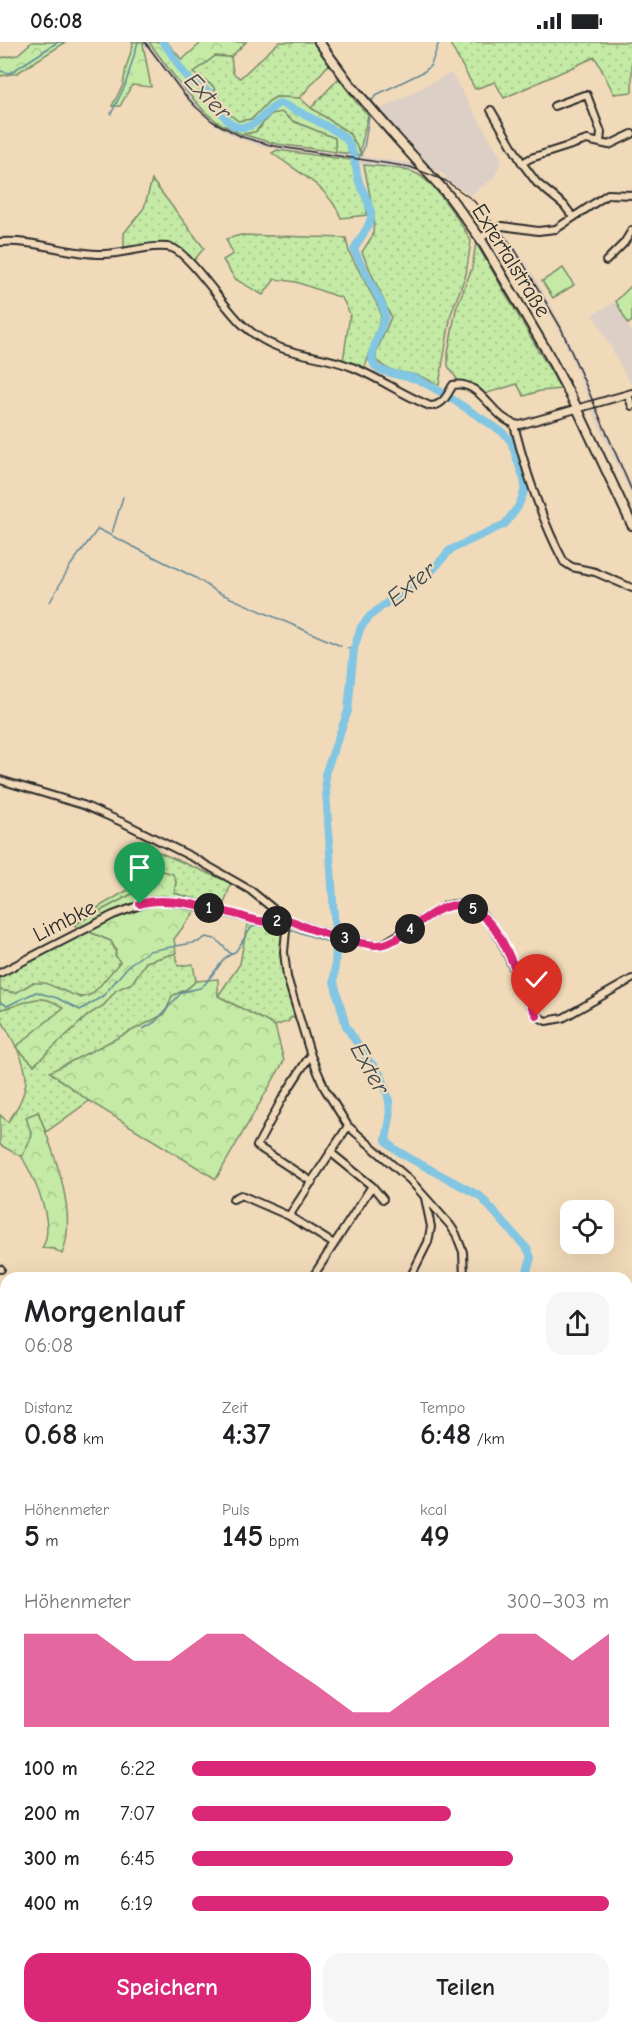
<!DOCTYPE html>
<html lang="de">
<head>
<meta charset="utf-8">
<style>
  :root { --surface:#fff; --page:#f6f6f6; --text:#202124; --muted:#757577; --accent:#db2777 }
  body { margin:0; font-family:"Comic Neue",sans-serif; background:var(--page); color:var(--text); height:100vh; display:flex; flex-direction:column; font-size:22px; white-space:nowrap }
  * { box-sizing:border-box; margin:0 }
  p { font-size:20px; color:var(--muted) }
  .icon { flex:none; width:33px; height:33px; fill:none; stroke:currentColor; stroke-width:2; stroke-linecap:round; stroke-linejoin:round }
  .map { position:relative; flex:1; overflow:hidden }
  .sheet { position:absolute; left:0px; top:1230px; width:633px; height:762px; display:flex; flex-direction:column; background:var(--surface); border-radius:18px 18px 0 0; box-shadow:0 6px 24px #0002 }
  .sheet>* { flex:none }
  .tools { position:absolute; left:560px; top:1158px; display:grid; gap:12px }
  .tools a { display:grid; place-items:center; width:54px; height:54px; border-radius:12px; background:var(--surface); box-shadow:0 6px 24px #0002; font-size:30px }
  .pin { position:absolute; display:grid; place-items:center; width:51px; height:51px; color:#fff; margin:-62px -26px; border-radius:50% 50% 50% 0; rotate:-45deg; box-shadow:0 0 6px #0007 }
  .pin .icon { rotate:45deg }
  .km { position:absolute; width:30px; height:30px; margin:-15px; border-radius:50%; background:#222; color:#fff; font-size:16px; line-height:30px; text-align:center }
  .round { display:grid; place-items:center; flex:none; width:63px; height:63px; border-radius:18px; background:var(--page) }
  .summary { display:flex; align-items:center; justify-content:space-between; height:102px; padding:0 24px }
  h1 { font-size:33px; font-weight:800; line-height:45px }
  .figures { display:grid; grid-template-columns:repeat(3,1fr); gap:9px; height:102px; padding:6px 24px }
  .figures div { display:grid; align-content:center }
  .figures b { font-size:30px; font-weight:800 }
  .figures small { font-size:16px; font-weight:400 }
  .figures p { font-size:16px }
  .chart { height:168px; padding:12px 24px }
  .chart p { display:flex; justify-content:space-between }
  .chart svg { width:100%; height:108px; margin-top:6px; fill:var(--accent); opacity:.7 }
  .action { display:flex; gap:12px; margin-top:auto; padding:12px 24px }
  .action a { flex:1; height:69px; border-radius:18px; background:var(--accent); color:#fff; font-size:24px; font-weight:800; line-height:69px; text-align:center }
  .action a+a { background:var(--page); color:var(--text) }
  ul { padding:0 24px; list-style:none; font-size:20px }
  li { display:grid; grid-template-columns:96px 72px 1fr; align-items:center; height:45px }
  li i { height:15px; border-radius:8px; background:var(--accent) }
  .status { display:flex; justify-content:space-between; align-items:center; height:42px; padding:0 30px; background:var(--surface); direction:ltr }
  .status svg { height:16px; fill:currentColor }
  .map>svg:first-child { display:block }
  .built { fill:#dbcfc6 }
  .grass { fill:url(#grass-dots); stroke:#788a68; stroke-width:1.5 }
  .forest { fill:url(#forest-crowns); stroke:#788a68; stroke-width:1.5 }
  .park { fill:#c4eaa5; stroke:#788a68; stroke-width:1.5 }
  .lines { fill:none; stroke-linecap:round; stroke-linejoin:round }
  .stream { stroke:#5f8899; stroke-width:1.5 }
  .river { stroke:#82c6e3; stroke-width:8 }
  .minor-casing { stroke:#2b2b2b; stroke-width:10 }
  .major-casing { stroke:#2b2b2b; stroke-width:12 }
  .minor { stroke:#f1dab9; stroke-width:6 }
  .major { stroke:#f1dab9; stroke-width:8 }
  .rail { stroke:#2b2b2b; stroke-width:1.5 }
  .route-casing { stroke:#fff; stroke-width:12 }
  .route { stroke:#db2777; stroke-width:8 }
  .labels { text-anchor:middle; stroke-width:4.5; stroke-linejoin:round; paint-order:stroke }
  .street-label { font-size:22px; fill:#2b2b2b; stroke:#f1dab9 }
  .water-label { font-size:24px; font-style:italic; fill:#3c4a50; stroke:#f1dab9 }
</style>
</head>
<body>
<div class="status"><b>06:08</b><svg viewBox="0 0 49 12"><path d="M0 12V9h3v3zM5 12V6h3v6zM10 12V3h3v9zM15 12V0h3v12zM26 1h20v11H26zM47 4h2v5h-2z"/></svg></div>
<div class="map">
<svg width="632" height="1992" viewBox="0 0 632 1992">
  <defs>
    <pattern id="grass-dots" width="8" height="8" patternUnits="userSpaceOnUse" patternTransform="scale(1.5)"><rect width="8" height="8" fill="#c4eaa5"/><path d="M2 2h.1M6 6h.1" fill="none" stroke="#a9c98e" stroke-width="1.8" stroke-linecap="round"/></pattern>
    <pattern id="forest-crowns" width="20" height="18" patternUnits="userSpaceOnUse" patternTransform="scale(1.5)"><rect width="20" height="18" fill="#c4eaa5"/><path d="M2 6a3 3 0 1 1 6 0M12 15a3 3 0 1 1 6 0" fill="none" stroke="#a9c98e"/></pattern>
  </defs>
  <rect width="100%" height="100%" fill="#f1dab9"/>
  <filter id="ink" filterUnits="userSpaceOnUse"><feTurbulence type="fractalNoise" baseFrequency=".0167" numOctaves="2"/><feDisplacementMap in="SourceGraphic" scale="12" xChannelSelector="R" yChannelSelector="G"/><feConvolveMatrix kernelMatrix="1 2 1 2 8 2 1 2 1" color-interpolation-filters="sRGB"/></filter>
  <g filter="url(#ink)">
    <path class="built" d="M145,0H149L179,41L205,70L219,81L241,92L277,102L415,122L414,130L364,123L352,118L259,104L231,93L211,80L193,65L143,2Z
      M451,31L502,117L494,136L470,153L446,137L444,132L433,127L379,68Z
      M501,186L524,217L563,285L594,358L590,360L559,287L520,219L497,188Z
      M616,260L632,292V345L593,272Z
      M596,365L632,443V455L591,367Z"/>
    <path class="grass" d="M279,0H314L330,21L300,56L276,55L269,59L252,77L238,79L223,67L213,44L193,31L215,14L231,15L233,31L240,36Z
      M449,0H632V50L614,52L595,15L504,56L495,40L475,47Z
      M339,36L356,60L368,73L360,109L349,91L311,66Z
      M281,70L293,79L335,96L336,110L277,102L241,92L255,90L261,85L263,79L271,72Z
      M277,108L352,118L357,141L366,162L367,173L341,176C329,145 298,130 272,111Z
      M364,123C380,125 401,125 415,131C433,138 462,182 471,199L466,232L451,272L439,343C432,340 424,335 416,333C401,329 388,331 376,318V311L391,275L362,210L373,193L374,174Z
      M152,138L204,206L192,221L184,210L170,202L124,207V191L144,166Z
      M241,193L346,196L349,210L379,266L381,275L365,325L343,319L350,272L342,256L296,240L275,237L263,253L235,237L223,218L233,212L226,197Z
      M476,201L561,347L540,349L524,354L517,342C506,346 493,348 483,353L466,341L459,340L448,324V311L456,267L472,226Z
      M135,800L231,841L223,865L174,851L176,840L154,834L149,843L74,883L78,877L133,845Z
      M247,882L283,887V925L296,974L289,977V979L275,984L218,954L240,922Z
      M87,889L111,899L120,920C113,931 97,954 83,955C78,956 41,943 32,941L16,951L0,948V933Z
      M176,911L178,924L193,922L196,939L187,947L172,954L165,972L50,1030L89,1059L46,1090L38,1070L32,1094L22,1115L0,1103V1073L8,1080C33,1045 30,1030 10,993C5,983 0,979 0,967C27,964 37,946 64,966L16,1005L34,1023L88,973L104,963L116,948L132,941L146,920Z
      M0,1372L4,1378L6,1389V1464L0,1446Z
      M627,1765L632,1767V1799L628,1801L632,1807V1874L627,1875Z"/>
    <path class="forest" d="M32,0H66L17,31L0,34V16L17,13Z
      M132,0H145L143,2L151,45L132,43L120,64H112L123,43L126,26L133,3Z
      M149,0H167L182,18L202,0H246L231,15L215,14L193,31L213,44L223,67L238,79L252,77L269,59L276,55L300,56L311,66L349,91L362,113L336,110L335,96L293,79L281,70L271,72L255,90L241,92L219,81L205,70L179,41Z
      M162,829L173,832L176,840L174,851L202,860L174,897L176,911L146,920L132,941L116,948L104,963L88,973L34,1023L16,1005L63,966C37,946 27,964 0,967V948L16,951L32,941H45L81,956L90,953L98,946L120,920L115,913L116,908L111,899L74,883L149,843L154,834Z
      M218,937V954L275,984L284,1019L216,1137L89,1059L50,1030L165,972L172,954L187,947L196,939Z
      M38,1070C53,1108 79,1172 62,1212L54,1207L42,1206C57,1183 34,1136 22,1115L32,1094L26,1075Z
      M0,1558L6,1562V1986H185L161,1992H0Z
      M632,1664V1707L627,1709V1667Z"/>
    <path class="park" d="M563,226L574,243L553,256L542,239Z
      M632,243V279L628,282L616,259Z"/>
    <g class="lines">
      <path class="stream" d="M0,29L10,31L58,0
        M372,59L376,53L425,29L431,23L439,0
        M111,72L125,44L138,0
        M356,122L364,106L369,74
        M112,491L123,455
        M50,560L70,524L98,487L196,536L217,550L341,604
        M347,606L354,608
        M289,887L335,902
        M217,898L231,912
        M0,960L7,964L36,950L57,956L80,968L103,954L130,922L149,909L198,900L206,895L215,897
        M143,987L155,980L182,950L200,946L205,942L225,916L236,909L251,886L257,883L282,885
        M627,1877L632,1876
        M92,1992L94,1986"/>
      <path class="river" d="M163,0C172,11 178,24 187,35C193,42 203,45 210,51C221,63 225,92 249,84C261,80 268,67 279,61C287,63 340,90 345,96C355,107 355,126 359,140C363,151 372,163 371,175C370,185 358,198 354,208L383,265L385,275L373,308L372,318L375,324L380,328L394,332L417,337L441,350L501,389L511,399L525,441L524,450L518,465L505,482L450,508L423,539L390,558L370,574L361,585L354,606L348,669L325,732L336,906L334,940L346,984L367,1017L378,1028L384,1040L389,1059L390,1076L386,1098L393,1106L411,1117L480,1154L528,1208L531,1216L525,1236
        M627,1765L632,1766"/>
      <g class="minor-casing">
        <path id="minor" d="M554,64L584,53H587L601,90L600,101
          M491,68L522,121
          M573,175L564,163L537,141L522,121L531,116L587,98L609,103L632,92
          M480,196L502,184L538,189L556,187L608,152L632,153
          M0,200C35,197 69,213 104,212C123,212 155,201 172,206C189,211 226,268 243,283C279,316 311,309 352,325C379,336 403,353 430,364C443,364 447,353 453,343C483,337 492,380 520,383L632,351
          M606,219L624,201L632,188
          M628,353L632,364
          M514,383C526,430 541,477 564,520L572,525L595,530L632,546
          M0,738L83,763L124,781L194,816L250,848L287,878L318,889L374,903L383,902L445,864C506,845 514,968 546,979L563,976L632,937
          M287,878L284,910L287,935L311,1014L325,1047L348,1084L410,1138L450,1183L456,1192L463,1210L464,1236
          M0,931L113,873L151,859L163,858L204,865L258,879L272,880L287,878
          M311,1014L307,1018L282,1057L257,1104L312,1140
          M330,1110L372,1144L383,1157
          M233,1157L241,1153L289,1174L334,1202
          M289,1174L348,1084
          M0,1227H1
          M312,1236L372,1144
          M410,1236L428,1200L431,1185L425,1156
          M0,1294L6,1298
          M4,1374L6,1372
          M627,1413L632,1416
          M627,1444L632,1436
          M0,1477L6,1473
          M0,1540L6,1539
          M0,1556L6,1560
          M627,1888L632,1886
          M627,1966L632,1964
          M465,1986L466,1992
          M374,1992L400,1986
          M551,1992L569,1986"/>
      </g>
      <g class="major-casing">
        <path id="major" d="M319,0L349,41L393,92L449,154L480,196L545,306L577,366L632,483"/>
      </g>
      <use href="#minor" class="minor"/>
      <use href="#major" class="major"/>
      <path class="rail" d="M145,0L183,51L196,65L212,79L242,95L274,104L410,125L446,139L473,158L514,206L561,286L632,449"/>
    </g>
  </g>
  <g class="lines" filter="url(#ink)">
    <g class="route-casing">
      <path id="route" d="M140,862C166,853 211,866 238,873C245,875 252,878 260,879C269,881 278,877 287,878C293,878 301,884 308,886C328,893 352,900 374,903C406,906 435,848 472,867C508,885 516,942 537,974"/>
    </g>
    <use href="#route" class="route"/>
  </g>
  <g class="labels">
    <g class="street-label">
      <text transform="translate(512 218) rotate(58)" y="8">Extertalstraße</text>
      <text transform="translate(64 878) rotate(-27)" y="8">Limbke</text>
    </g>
    <g class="water-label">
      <text transform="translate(208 54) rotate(46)" y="8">Exter</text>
      <text transform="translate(411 542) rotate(-39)" y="8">Exter</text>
      <text transform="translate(370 1026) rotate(61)" y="8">Exter</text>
    </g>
  </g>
</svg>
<div class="tools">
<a><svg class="icon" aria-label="locate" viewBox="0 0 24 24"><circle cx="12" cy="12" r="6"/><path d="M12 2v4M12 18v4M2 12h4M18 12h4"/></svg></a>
</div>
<div class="pin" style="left:140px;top:862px;background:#1e9e55"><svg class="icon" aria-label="arrive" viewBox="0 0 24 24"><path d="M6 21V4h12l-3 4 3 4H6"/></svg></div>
<div class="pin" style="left:537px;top:974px;background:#d93025"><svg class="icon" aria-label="check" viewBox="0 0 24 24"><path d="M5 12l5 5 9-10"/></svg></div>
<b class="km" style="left:209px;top:866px">1</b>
<b class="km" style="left:277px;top:879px">2</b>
<b class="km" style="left:345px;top:896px">3</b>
<b class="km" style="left:410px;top:887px">4</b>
<b class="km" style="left:473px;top:867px">5</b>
<section class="sheet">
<div class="summary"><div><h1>Morgenlauf</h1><p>06:08</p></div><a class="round"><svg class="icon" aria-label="share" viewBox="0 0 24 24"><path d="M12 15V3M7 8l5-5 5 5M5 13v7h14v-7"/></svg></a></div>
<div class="figures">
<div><p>Distanz</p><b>0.68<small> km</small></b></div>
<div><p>Zeit</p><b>4:37</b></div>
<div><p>Tempo</p><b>6:48<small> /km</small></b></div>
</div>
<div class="figures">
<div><p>Höhenmeter</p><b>5<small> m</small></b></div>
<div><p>Puls</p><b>145<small> bpm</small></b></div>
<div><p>kcal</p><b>49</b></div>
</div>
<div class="chart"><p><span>Höhenmeter</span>300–303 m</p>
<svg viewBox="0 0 160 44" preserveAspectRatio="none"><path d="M0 44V6L10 6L20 6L30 17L40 17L50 6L60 6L70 17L80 27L90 38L100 38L110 27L120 17L130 6L140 6L150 17L160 6V44z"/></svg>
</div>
<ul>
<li><b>100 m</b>6:22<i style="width:97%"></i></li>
<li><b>200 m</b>7:07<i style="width:62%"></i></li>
<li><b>300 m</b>6:45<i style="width:77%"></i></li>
<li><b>400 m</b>6:19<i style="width:100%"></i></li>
</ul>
<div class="action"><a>Speichern</a><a>Teilen</a></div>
</section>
</div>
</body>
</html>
